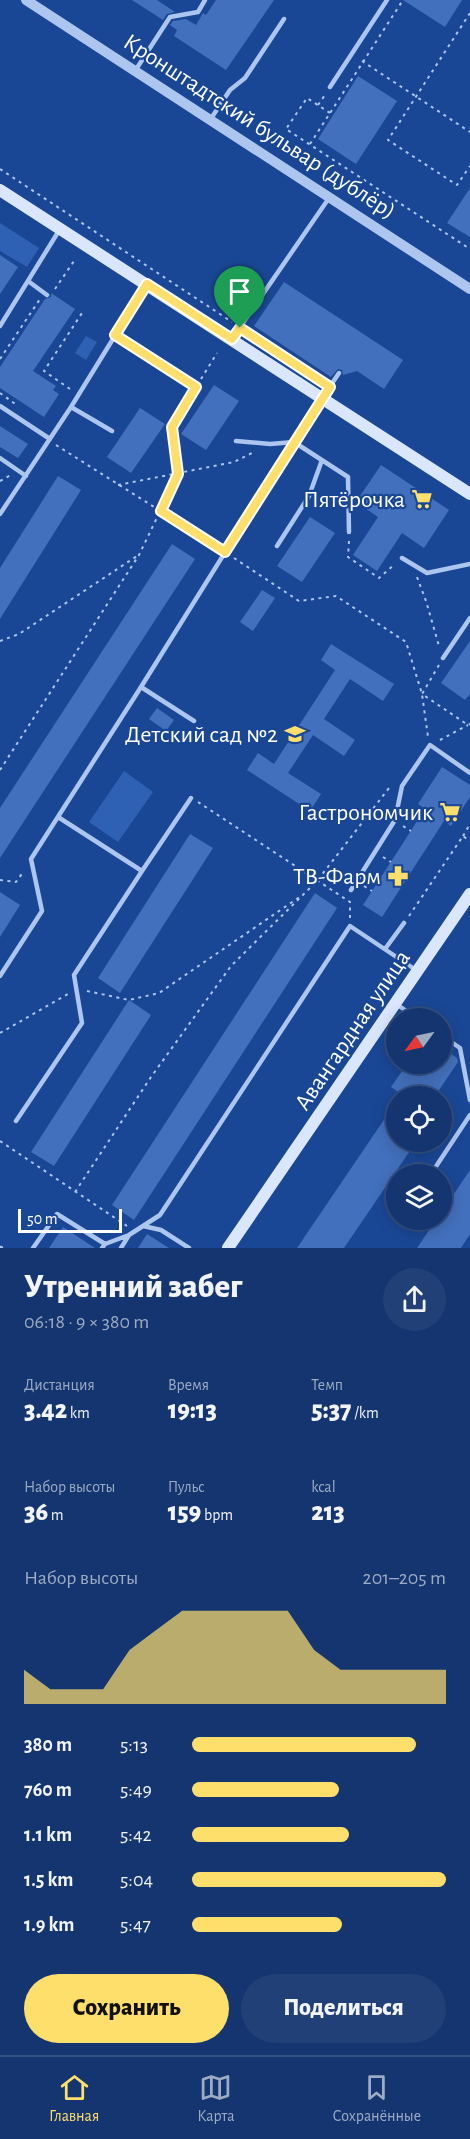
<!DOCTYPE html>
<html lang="ru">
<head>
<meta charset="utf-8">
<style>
  :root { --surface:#143570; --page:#214078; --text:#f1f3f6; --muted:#9dabc3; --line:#335083; --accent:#ffdf6b }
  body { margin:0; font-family:"Alegreya Sans",sans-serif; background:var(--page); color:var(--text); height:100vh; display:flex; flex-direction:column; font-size:22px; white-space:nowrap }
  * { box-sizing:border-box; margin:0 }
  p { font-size:20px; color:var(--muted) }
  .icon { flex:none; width:33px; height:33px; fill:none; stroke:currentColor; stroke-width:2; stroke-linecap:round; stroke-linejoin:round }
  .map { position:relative; height:1248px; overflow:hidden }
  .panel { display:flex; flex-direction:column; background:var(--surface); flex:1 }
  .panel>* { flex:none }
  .needle { width:39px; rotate:237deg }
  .buttons { position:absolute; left:386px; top:1008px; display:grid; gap:12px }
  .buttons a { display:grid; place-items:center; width:66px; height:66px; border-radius:50%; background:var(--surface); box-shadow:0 3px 15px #0003,0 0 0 2px var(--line); font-size:30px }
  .scale { position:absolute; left:18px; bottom:15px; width:104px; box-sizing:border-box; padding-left:6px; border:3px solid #fff; border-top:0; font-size:16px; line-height:21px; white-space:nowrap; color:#fff; -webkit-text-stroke:4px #1a4795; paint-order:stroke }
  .pin { position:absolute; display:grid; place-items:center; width:51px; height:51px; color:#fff; margin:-62px -26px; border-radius:50% 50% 50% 0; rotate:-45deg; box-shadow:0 0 6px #0007 }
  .pin .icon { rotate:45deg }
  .round { display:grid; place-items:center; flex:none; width:63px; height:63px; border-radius:32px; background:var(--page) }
  .overview { display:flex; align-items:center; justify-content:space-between; height:102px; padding:0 24px }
  h1 { font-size:33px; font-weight:800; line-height:45px }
  .stats { display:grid; grid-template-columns:repeat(3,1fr); gap:9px; height:102px; padding:6px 24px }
  .stats div { display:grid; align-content:center }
  .stats b { font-size:26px; font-weight:800 }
  .stats small { font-size:16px; font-weight:400 }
  .stats p { font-size:16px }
  .chart { height:168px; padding:12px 24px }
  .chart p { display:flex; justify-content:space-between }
  .chart svg { width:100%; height:108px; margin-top:6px; fill:var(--accent); opacity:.7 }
  .action { display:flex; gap:12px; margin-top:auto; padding:12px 24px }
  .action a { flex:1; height:69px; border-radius:36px; background:var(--accent); color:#111; font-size:24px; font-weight:800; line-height:69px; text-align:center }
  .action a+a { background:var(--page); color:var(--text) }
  ul { padding:0 24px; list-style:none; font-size:20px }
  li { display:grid; grid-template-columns:96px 72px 1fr; align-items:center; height:45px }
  li i { height:15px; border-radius:8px; background:var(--accent) }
  .menu { display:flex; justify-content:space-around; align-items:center; height:84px; border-top:2px solid var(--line); background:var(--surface); font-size:16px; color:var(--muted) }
  .menu a { display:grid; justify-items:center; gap:3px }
  .menu .active { color:var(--accent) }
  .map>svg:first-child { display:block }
  .green { fill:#2e60b3 }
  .building { fill:#4370bc }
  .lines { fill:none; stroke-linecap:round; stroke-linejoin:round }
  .path { stroke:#adc6f0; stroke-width:2; stroke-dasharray:3 4.5; stroke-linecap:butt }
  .service { stroke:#adc6f0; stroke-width:4.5 }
  .tertiary { stroke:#adc6f0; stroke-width:10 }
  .secondary { stroke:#dae6fb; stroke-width:12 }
  .route-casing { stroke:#fff; stroke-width:12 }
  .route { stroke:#ffdf6b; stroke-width:8 }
  .labels { text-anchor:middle; stroke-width:4.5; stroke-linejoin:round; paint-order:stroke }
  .street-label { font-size:24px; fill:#fff; stroke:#1a4795 }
  .poi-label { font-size:24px; fill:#fff; stroke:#1a4795; text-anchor:end }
</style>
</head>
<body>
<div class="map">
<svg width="470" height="1248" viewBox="0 0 470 1248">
  <rect width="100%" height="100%" fill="#1a4795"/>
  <path class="green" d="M0,223L39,248L27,267L0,251Z
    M86,336L97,342L86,360L75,353Z
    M124,771L153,792L118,842L89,822Z"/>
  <path class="building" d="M132,0H157L175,12L167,14L163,20Z
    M216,0H274L226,70L174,36L177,30L170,25L173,21L186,19L196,25L203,13L206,15Z
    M403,0H462L445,27Z
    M358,76L397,101L356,164L318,139Z
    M470,188V237L447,223Z
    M0,255L18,267L0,294Z
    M284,282L403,360L384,389L357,371L343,375L342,370L338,369L331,377L254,326Z
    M51,293L75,309L33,371L56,386L53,390L59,394L44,417L0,388V367L45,299L51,297Z
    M214,385L239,401L206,450L181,434Z
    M140,408L165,424L131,473L107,457Z
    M0,426L28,444L18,458L0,447Z
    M381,465L449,510L424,548L402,533L377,571L353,555L378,517L356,502Z
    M58,476L81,490L0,619V568Z
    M310,517L335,533L302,582L277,566Z
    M172,544L195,559L0,858V808Z
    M262,590L275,598L253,631L240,622Z
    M470,641V694L465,700L441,683Z
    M331,644L394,684L383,701L350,679L324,719L355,740L344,756L313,735L288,773L321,794L310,811L247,770L258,753L274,764L335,670L321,660Z
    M157,708L174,720L166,731L149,719Z
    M442,767L470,785V797L451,826L444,821L382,917L363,905L425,809L418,804Z
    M190,834L213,848L120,993L98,978Z
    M0,892L20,905L0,937Z
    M315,893L337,908L134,1220L112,1205Z
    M129,1000L151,1015L54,1166L31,1152Z
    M441,1047L457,1058L458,1062L435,1096H404L391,1087L407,1064H441Z
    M396,1102V1142H416L344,1248H297Z
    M470,1170V1234L461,1248H417L436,1220H441V1213Z
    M63,1227L95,1248H49Z
    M147,1234L169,1248H138Z"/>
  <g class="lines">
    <path class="path" d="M470,13L388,140L457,185L470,166
      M362,61L470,132
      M318,105L325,95
      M330,113L307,98L286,129L470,249
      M310,144L403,0
      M0,169L232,322
      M55,289L74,261
      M247,332L323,382
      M0,359L40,299
      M201,379L217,353
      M70,389L44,371L82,313
      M0,393L18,406
      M56,445L219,548
      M0,481L11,475
      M118,485L234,462L254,452
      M349,541L348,557L379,578L395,564
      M234,558L299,601L336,596L406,642L422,694L428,737
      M417,577L426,601L439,646
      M0,641L19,634L137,556
      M439,665L422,694L468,725L470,724
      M440,740L468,725
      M0,770L139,555L178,474L173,427L192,394
      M198,802L350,902V919
      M403,826L411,831
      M463,836L470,824
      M383,857L391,862
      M0,880L16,882L24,871
      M364,886L372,891
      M409,916L463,836L470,841
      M87,991L129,1000L159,993L301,896
      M0,1033L68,994
      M0,1141L127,1226
      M75,1192L151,1077L231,966L317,881L389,788H393"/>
    <path class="service" d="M135,71L170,17L198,12L205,0
      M330,87L387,0
      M210,120L230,90L245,78L284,19
      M28,281L47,295
      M0,326L60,229
      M115,335L196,387
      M232,339L329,198
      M0,406L50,439
      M71,407L112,431
      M236,441L270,444L294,442L348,477L349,532
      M0,458L26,476
      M0,514L71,407L145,287
      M277,546L309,496L322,460
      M402,558L427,573L470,564
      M443,658L470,618
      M141,687L194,721
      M142,871L191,798
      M351,890L395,820L402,786L430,745L470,773
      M385,949L404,923
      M0,976L42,911L31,859L141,687L312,413L339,373
      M396,1004L417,1018
      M441,1035L460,1048L470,1100
      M16,1121L82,1023L74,975L142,871L58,817
      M431,1174L470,1115
      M143,1226L161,1230L189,1248
      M0,1248H1
      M33,1248L57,1214L105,1244
      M102,1248L105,1244L129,1235
      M121,1248L129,1235L160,1215L350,926L416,970"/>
    <path class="tertiary" d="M26,0L470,289"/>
    <path class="secondary" d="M0,190L470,494
      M228,1248L470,894"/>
  </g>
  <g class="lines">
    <g class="route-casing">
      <path id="route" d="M147,284L232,339L240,328L330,387L225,552L161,511L178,474L172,427L196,387L115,335Z"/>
    </g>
    <use href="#route" class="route"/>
  </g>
  <defs>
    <g id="supermarket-bare" transform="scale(1.62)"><path d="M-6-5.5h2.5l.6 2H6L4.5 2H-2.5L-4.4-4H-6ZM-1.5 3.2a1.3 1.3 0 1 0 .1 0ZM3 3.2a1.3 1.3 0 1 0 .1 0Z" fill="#ffdf6b" stroke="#1a4795" stroke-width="2.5" paint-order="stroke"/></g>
    <g id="school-bare" transform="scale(1.62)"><path d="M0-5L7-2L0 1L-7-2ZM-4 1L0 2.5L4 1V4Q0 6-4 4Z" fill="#ffdf6b" stroke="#1a4795" stroke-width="2.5" paint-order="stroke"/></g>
    <g id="pharmacy-bare" transform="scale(1.62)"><path d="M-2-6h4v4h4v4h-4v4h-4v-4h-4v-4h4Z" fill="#ffdf6b" stroke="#1a4795" stroke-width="2.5" paint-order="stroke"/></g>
  </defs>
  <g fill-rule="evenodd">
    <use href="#supermarket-bare" x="422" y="499"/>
    <use href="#school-bare" x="295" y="734"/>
    <use href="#supermarket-bare" x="450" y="812"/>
    <use href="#pharmacy-bare" x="398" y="876"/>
  </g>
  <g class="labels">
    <g class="street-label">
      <text transform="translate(260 126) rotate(33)" y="8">Кронштадтский бульвар (дублёр)</text>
      <text transform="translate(352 1030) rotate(-56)" y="8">Авангардная улица</text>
    </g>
    <g class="poi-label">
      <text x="405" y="507">Пятёрочка</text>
      <text x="278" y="742">Детский сад №2</text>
      <text x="433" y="820">Гастрономчик</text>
      <text x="381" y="884">ТВ-Фарм</text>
    </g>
  </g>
</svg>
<div class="buttons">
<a><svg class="needle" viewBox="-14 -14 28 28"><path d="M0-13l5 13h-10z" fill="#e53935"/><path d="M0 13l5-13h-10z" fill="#9dabc3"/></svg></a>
<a><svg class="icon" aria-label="locate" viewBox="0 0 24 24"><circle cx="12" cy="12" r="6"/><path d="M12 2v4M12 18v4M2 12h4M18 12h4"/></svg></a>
<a><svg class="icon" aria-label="layers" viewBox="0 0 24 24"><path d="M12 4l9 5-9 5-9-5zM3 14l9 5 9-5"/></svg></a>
</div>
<div class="scale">50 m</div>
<div class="pin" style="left:240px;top:328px;background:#1e9e55"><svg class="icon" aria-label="arrive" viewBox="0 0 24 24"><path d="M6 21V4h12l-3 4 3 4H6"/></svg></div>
</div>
<section class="panel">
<div class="overview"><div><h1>Утренний забег</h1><p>06:18 · 9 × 380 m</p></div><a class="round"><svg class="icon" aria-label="share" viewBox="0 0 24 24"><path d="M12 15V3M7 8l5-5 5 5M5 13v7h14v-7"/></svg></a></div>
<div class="stats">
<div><p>Дистанция</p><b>3.42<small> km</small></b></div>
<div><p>Время</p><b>19:13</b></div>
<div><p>Темп</p><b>5:37<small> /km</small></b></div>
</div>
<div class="stats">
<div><p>Набор высоты</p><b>36<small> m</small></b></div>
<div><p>Пульс</p><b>159<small> bpm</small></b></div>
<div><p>kcal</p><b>213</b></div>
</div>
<div class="chart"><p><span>Набор высоты</span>201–205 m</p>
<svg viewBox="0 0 160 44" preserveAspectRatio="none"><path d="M0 44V30L10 38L20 38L30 38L40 22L50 14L60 6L70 6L80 6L90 6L100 6L110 22L120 30L130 30L140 30L150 30L160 30V44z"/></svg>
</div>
<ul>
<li><b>380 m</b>5:13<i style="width:88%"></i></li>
<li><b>760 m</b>5:49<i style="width:58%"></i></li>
<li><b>1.1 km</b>5:42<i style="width:62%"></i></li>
<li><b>1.5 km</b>5:04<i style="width:100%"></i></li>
<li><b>1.9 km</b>5:47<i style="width:59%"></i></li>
</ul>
<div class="action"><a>Сохранить</a><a>Поделиться</a></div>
</section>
<nav class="menu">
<a class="active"><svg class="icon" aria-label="home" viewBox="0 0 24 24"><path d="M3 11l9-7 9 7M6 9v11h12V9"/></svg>Главная</a>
<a><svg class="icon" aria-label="map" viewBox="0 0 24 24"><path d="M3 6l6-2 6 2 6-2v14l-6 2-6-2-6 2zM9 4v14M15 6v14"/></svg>Карта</a>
<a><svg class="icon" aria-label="saved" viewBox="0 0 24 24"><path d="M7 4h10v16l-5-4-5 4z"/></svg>Сохранённые</a>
</nav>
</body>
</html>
